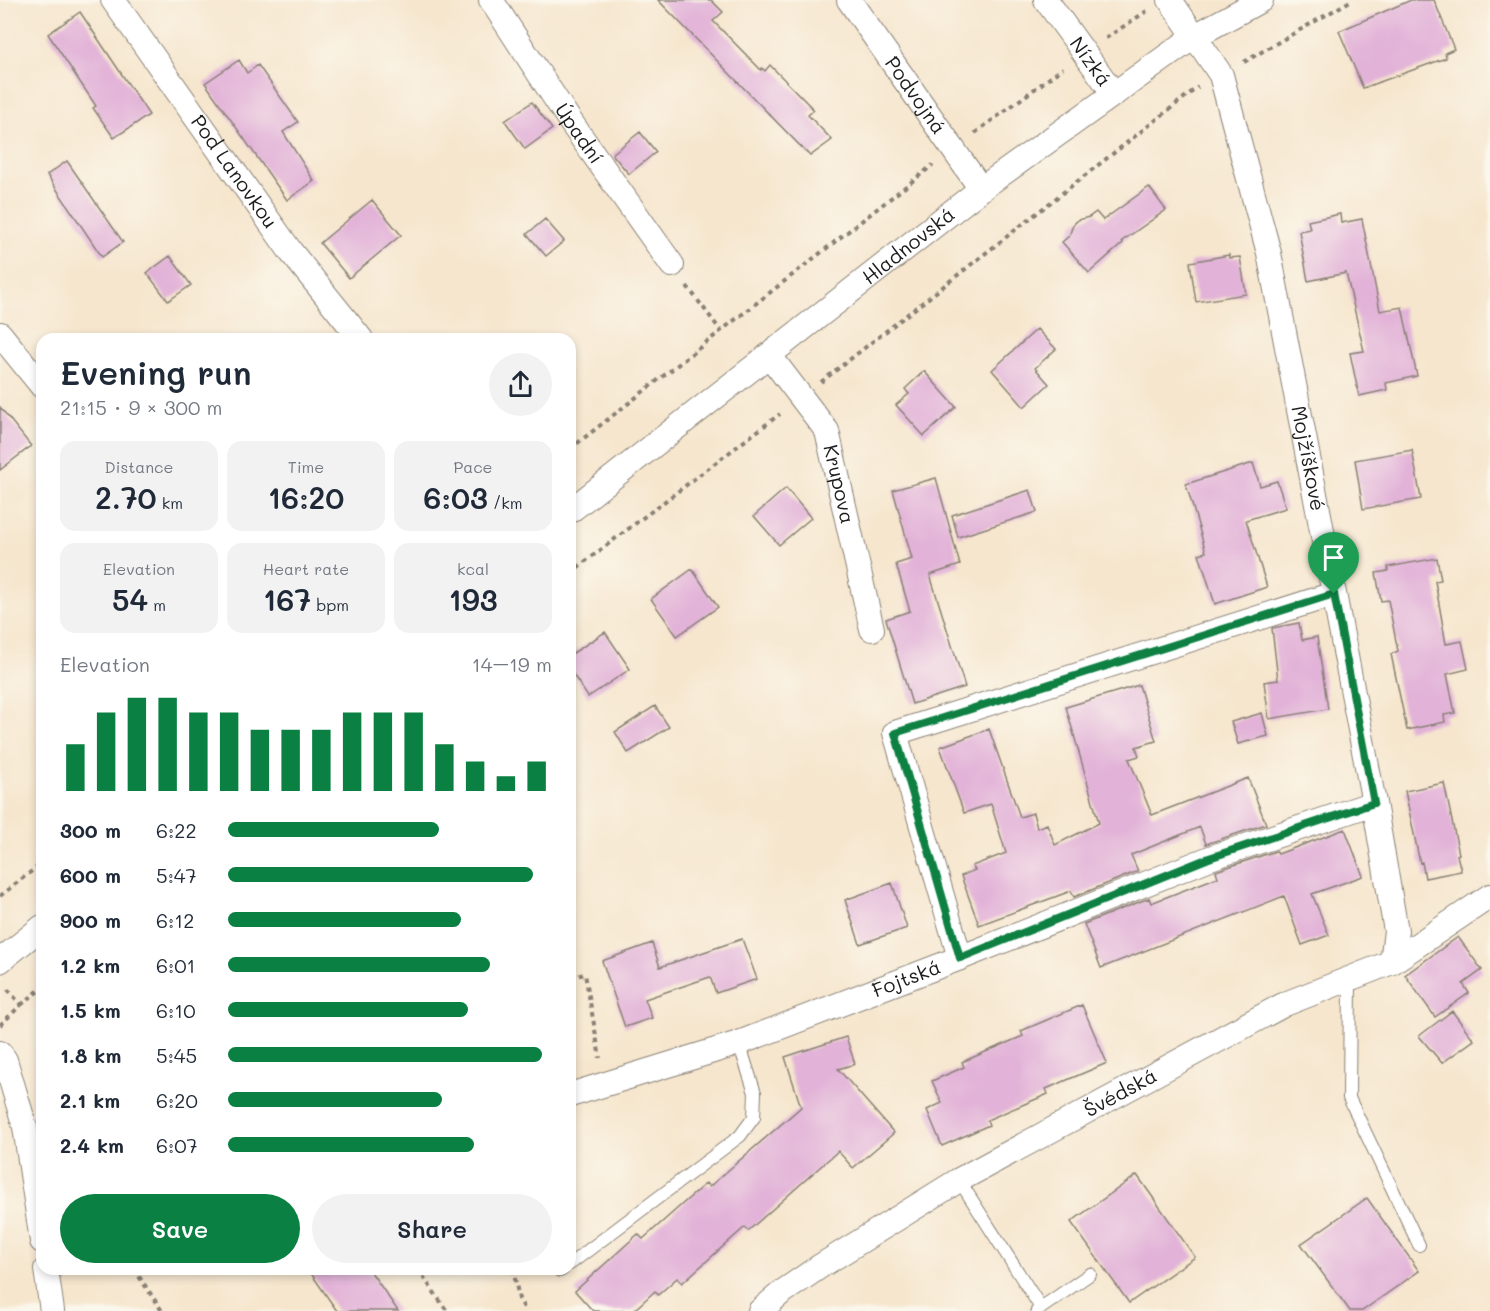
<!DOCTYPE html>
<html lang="en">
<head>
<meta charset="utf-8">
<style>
  :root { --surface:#fff; --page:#f2f2f3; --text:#1f2937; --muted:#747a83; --accent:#0b8043 }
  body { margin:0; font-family:Mali,sans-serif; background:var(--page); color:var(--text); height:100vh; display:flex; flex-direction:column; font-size:22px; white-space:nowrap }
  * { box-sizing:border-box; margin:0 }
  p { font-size:20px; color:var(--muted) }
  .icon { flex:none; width:33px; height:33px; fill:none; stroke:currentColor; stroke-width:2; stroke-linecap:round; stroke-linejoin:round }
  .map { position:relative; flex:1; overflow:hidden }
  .sheet { position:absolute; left:36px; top:333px; width:540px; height:942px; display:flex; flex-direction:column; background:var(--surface); border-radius:18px; box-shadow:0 3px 9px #0003 }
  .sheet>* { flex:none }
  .pin { position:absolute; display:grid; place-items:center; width:51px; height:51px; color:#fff; margin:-62px -26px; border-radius:50% 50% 50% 0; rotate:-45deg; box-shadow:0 0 6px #0007 }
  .pin .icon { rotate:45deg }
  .round { display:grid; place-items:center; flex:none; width:63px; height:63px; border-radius:32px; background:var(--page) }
  .summary { display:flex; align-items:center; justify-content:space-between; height:102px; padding:0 24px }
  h1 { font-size:33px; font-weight:600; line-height:45px }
  .figures { display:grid; grid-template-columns:repeat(3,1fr); gap:9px; height:102px; padding:6px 24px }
  .figures div { display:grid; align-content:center; border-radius:15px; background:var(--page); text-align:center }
  .figures b { font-size:30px; font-weight:600 }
  .figures small { font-size:16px; font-weight:400 }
  .figures p { font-size:16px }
  .chart { height:168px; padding:12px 24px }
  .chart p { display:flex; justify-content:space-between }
  .chart svg { width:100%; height:108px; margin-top:6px; stroke:var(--accent); stroke-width:6 }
  .cta { display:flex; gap:12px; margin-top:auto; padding:12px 24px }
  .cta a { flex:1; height:69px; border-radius:36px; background:var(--accent); color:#fff; font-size:24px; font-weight:600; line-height:69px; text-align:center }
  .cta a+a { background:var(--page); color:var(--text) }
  ul { padding:0 24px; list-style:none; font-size:20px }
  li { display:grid; grid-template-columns:96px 72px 1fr; align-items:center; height:45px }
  li i { height:15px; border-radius:8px; background:var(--accent) }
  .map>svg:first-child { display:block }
  .building { fill:#e2b2d8 }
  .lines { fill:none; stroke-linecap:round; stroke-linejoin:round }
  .service-casing { stroke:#898175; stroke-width:14 }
  .minor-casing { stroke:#898175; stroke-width:26 }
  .path { stroke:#898175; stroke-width:4; stroke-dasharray:4.5 4.5; stroke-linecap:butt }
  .service { stroke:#fff; stroke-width:12 }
  .minor { stroke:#fff; stroke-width:24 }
  .route-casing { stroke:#fff; stroke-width:12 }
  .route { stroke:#0b8043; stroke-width:8 }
  .labels { text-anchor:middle; stroke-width:6; stroke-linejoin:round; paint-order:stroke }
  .street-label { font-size:20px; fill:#1c1c1c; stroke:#fbf7ec }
</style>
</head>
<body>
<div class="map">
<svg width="1490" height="1311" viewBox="0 0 1490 1311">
  <rect width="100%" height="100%" fill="#fbf7ec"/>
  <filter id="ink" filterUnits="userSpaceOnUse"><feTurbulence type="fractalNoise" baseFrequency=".0167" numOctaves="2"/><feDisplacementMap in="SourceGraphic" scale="12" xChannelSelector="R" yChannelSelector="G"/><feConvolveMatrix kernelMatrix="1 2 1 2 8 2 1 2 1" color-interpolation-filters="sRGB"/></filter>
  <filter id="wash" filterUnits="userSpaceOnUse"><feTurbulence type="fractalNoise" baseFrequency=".008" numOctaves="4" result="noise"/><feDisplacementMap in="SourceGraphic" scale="24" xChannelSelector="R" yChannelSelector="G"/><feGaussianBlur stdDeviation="1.35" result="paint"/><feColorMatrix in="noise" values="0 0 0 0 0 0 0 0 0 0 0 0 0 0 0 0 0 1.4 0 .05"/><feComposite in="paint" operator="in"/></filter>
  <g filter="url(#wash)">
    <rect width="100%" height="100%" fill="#f6e6ce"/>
    <g id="blocks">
      <path class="building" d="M658,0H711L723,12L713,21L761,70L762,68L765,71L770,65L814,110L808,115L832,140L810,156Z
        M1411,0H1434L1454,49L1445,53L1446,58L1363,88L1339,31Z
        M80,12L149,115L114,138L93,108L96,106L48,34Z
        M239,60L247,73L258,65L298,122L283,132L314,181L287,200L205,83Z
        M532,102L552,129L525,149L505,121Z
        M640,132L656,152L629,174L612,154Z
        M67,161L123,242L102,257L47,175Z
        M1149,187L1166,210L1122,241L1123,243L1089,273L1062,242L1069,236L1073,225L1078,220L1089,217L1096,212L1103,220Z
        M372,200L401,235L349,278L320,243Z
        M1340,214L1341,223L1362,219L1380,311L1402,307L1417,376L1386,383L1387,390L1359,396L1350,353L1364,351L1346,273L1308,281L1299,231L1310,229L1308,221Z
        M545,219L564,241L546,256L527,234Z
        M1229,255V258L1240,257L1246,294L1196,302L1190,262Z
        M170,256L191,285L168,301L147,273Z
        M1037,329L1056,349L1035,368L1049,384L1024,407L992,370Z
        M924,371L956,407L924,436L896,405L909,394L905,389Z
        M0,407L31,446L0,470Z
        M1412,450L1421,499L1363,509L1355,460Z
        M1253,463L1260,486L1277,481L1286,508L1246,520L1267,587L1215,604L1199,554L1206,552L1186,484Z
        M936,478L960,565L930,575L965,687L912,704L886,619L910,611L896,564L912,559L893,490Z
        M786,488L811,518L779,545L754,516Z
        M1030,490L1037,512L958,537L952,515Z
        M1437,558L1441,580L1435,581L1446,644L1462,641L1468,669L1447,674L1455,713L1444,715L1445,722L1407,730L1391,654L1398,651L1388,600L1381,601L1376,573L1388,571V567Z
        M692,569L718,607L677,636L651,599Z
        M1299,623L1302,640L1317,637L1328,709L1269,719L1264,682L1278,680L1272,628Z
        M605,632L630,669L588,697L570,670V655Z
        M1139,685L1156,741L1136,747L1139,756L1129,759L1152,815L1248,778L1266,824L1206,844L1200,827L1131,855L1138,871L1074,897L1071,891L979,925L961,876L975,870L972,866L1006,853L991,804L964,813L940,747L989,729L1020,817L1033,813L1037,828L1047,824L1055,845L1099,823L1066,707Z
        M655,706L669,727L628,753L615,732Z
        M1262,713L1268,736L1238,744L1231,722Z
        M1444,783L1459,854L1457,855L1461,871L1425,878L1422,862L1420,863L1405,791Z
        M1345,829L1363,876L1312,894L1329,935L1302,945L1284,896L1101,968L1084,924L1149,898L1151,903L1218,877L1216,871L1276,851L1278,854Z
        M892,883L907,928L860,944L845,900Z
        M1458,937L1482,970L1463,984L1469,993L1435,1017L1405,975Z
        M742,939L757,979L716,993L710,977L645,999L652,1018L625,1027L602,961L652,943L660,967Z
        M1082,1005L1107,1063L1046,1089L1048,1094L987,1120L989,1125L942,1146L927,1110L942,1103L932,1081L964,1067L962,1062L1023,1036L1021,1031Z
        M1452,1011L1474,1040L1442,1063L1419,1036Z
        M846,1037L855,1064L838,1069L894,1133L853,1168L838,1151L748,1231L745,1227L682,1283L677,1278L658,1295L655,1291L633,1311H593L575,1291L638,1234L643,1239L706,1183L709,1187L801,1107L785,1057Z
        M1137,1175L1195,1257L1129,1303L1071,1222Z
        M1367,1198L1419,1271L1362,1311H1350L1301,1244Z
        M308,1269H369L398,1311H337Z"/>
    </g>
  </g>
  <g filter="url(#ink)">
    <use href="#blocks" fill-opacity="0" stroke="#898175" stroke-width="1.5"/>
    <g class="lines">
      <g class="service-casing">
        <path id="service" d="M1350,979L1349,1098L1419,1245
          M959,1180L1041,1308L1037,1311
          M570,1264L740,1136L754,1117L755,1093L739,1043
          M560,1271L563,1269
          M1041,1308L1090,1274"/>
      </g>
      <g class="minor-casing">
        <g id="minor">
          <path id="s1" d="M113,0L291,252L361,339"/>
          <path id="s2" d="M491,0L570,121L672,265"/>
          <path id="s3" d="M849,0L981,189"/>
          <path id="s4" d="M1046,0L1114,94"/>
          <path id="s5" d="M1170,0L1221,75L1269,253L1374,803L1396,931L1392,962"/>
          <path d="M0,334L42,386"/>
          <path id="s6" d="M769,355L827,431L872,629"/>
          <path id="s7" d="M570,511L981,189L1195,36L1261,0"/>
          <path d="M960,958L895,733L1334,594"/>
          <path d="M0,961L42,927"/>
          <path d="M0,1053L5,1060L25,1127L42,1241"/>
          <path id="s8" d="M570,1095L739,1043L960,958L1210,858L1374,803"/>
          <path d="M46,1269L52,1311"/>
          <path id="s9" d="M760,1311L781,1293L819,1267L959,1180L1285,1004L1392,962L1490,896"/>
        </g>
      </g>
      <path class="path" d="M1106,38L1147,11
        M1244,62L1352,0
        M975,133L1063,68
        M687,286L721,331
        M821,382L1198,87
        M570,449L933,165
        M570,573L780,414
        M0,896L42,863
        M570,977L585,974L600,1058
        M21,1005L42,988
        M0,1025L21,1005L5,986
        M134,1269L162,1311
        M418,1269L447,1311
        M513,1269L519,1299L526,1311"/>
      <use href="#service" class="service"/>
      <use href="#minor" class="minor"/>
    </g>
  </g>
  <g class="lines" filter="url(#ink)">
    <g class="route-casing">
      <path id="route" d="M1334,594L1374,803L1209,858L960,958L895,733Z"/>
    </g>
    <use href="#route" class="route"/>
  </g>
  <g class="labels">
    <g class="street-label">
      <text dy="7" stroke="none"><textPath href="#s4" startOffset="76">Nízká</textPath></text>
      <text dy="7" stroke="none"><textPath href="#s3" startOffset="116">Podvojná</textPath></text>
      <text dy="7" stroke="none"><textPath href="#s2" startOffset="160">Úpadní</textPath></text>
      <text dy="7" stroke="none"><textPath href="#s1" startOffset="210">Pod Lanovkou</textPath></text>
      <text dy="7" stroke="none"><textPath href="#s7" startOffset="430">Hladnovská</textPath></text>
      <text dy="7" stroke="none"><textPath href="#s5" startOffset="484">Mojžíškové</textPath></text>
      <text dy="7" stroke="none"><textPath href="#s6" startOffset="150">Krupova</textPath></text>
      <text dy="7" stroke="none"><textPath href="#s8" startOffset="356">Fojtská</textPath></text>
      <text dy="7" stroke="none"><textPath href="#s9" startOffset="422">Švédská</textPath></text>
    </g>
  </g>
</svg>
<div class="pin" style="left:1334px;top:594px;background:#1e9e55"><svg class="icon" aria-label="arrive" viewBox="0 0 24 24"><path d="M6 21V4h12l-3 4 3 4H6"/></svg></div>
<section class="sheet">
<div class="summary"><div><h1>Evening run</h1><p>21:15 · 9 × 300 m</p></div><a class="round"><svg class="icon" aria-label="share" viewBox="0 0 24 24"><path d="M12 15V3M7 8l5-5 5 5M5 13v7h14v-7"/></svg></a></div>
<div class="figures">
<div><p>Distance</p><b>2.70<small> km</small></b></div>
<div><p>Time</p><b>16:20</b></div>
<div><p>Pace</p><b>6:03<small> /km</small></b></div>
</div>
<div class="figures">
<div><p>Elevation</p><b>54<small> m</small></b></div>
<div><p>Heart rate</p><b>167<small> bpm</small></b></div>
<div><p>kcal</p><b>193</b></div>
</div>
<div class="chart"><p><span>Elevation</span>14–19 m</p>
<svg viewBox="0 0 160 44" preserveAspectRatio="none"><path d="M5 44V25M15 44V12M25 44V6M35 44V6M45 44V12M55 44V12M65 44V19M75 44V19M85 44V19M95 44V12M105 44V12M115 44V12M125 44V25M135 44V32M145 44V38M155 44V32"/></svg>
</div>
<ul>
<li><b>300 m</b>6:22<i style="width:65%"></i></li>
<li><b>600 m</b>5:47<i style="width:94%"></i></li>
<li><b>900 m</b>6:12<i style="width:72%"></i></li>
<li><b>1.2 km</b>6:01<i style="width:81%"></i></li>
<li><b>1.5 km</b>6:10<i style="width:74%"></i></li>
<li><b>1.8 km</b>5:45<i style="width:97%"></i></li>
<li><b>2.1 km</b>6:20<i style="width:66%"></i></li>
<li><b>2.4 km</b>6:07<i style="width:76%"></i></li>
</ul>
<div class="cta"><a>Save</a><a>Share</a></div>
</section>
</div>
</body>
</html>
